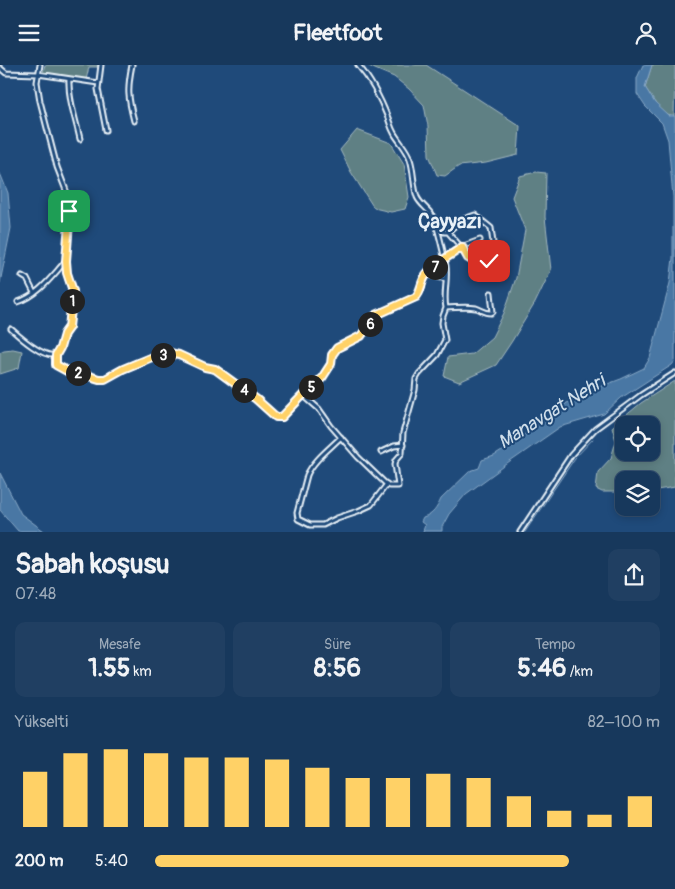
<!DOCTYPE html>
<html lang="tr">
<head>
<meta charset="utf-8">
<style>
  :root { --surface:#17385c; --page:#203f62; --text:#f1f3f6; --muted:#9eacbb; --line:#365272; --accent:#ffd166 }
  body { margin:0; font-family:Pangolin,sans-serif; background:var(--page); color:var(--text); height:100vh; display:flex; flex-direction:column; font-size:19px; white-space:nowrap }
  * { box-sizing:border-box; margin:0 }
  p { font-size:16px; color:var(--muted) }
  .icon { flex:none; width:28px; height:28px; fill:none; stroke:currentColor; stroke-width:2; stroke-linecap:round; stroke-linejoin:round }
  .map { position:relative; height:467px; overflow:hidden }
  .details { display:flex; flex-direction:column; background:var(--surface); flex:1 }
  .details>* { flex:none }
  .fabs { position:absolute; left:615px; top:351px; display:grid; gap:10px }
  .fabs a { display:grid; place-items:center; width:45px; height:45px; border-radius:10px; background:var(--surface); box-shadow:0 2px 8px #0003,0 0 0 1px var(--line); font-size:25px }
  .pin { position:absolute; display:grid; place-items:center; width:42px; height:42px; color:#fff; margin:-21px; border-radius:10px; box-shadow:0 2px 8px #0006 }
  .km { position:absolute; width:25px; height:25px; margin:-12px; border-radius:50%; background:#222; color:#fff; font-size:14px; line-height:25px; text-align:center }
  .round { display:grid; place-items:center; flex:none; width:52px; height:52px; border-radius:10px; background:var(--page) }
  .headline { display:flex; align-items:center; justify-content:space-between; height:85px; padding:0 15px }
  h1 { font-size:28px; font-weight:800; line-height:38px }
  .figures { display:grid; grid-template-columns:repeat(3,1fr); gap:8px; height:85px; padding:5px 15px }
  .figures div { display:grid; align-content:center; border-radius:10px; background:var(--page); text-align:center }
  .figures b { font-size:25px; font-weight:800 }
  .figures small { font-size:14px; font-weight:400 }
  .figures p { font-size:14px }
  .chart { height:140px; padding:10px 15px }
  .chart p { display:flex; justify-content:space-between }
  .chart svg { width:100%; height:90px; margin-top:5px; stroke:var(--accent); stroke-width:6 }
  ul { padding:0 15px; list-style:none; font-size:16px }
  li { display:grid; grid-template-columns:80px 60px 1fr; align-items:center; height:38px }
  li i { height:12px; border-radius:6px; background:var(--accent) }
  header { display:flex; justify-content:space-between; align-items:center; height:65px; padding:0 15px; background:var(--surface); font-size:22px; font-weight:800 }
  .map>svg:first-child { display:block }
  .green { fill:#5f8084; stroke:#a4b8be; fill-rule:evenodd }
  .water { fill:#4877a4; stroke:#88a8c6 }
  .lines { fill:none; stroke-linecap:round; stroke-linejoin:round }
  .stream { stroke:#88a8c6; stroke-width:1 }
  .minor-casing { stroke:#e8f1f8; stroke-width:7 }
  .minor { stroke:#1f4a7a; stroke-width:3 }
  .route-casing { stroke:#fff; stroke-width:10 }
  .route { stroke:#ffd166; stroke-width:6 }
  .labels { text-anchor:middle; stroke-width:4; stroke-linejoin:round; paint-order:stroke }
  .water-label { font-size:19px; font-style:italic; fill:#d0dfeb; stroke:#1f4a7a }
  .quarter-label { font-size:20px; font-weight:bold; fill:#e8f1f8; stroke:#1f4a7a }
</style>
</head>
<body>
<header><svg class="icon" aria-label="menu" viewBox="0 0 24 24"><path d="M4 6h16M4 12h16M4 18h16"/></svg>Fleetfoot<svg class="icon" aria-label="person" viewBox="0 0 24 24"><circle cx="12" cy="8" r="4"/><path d="M4 21q1-7 8-7t8 7"/></svg></header>
<div class="map">
<svg width="675" height="467" viewBox="0 0 675 467">
  <rect width="100%" height="100%" fill="#1f4a7a"/>
  <filter id="ink" filterUnits="userSpaceOnUse"><feTurbulence type="fractalNoise" baseFrequency=".02" numOctaves="2"/><feDisplacementMap in="SourceGraphic" scale="10" xChannelSelector="R" yChannelSelector="G"/><feConvolveMatrix kernelMatrix="1 2 1 2 8 2 1 2 1" color-interpolation-filters="sRGB"/></filter>
  <g filter="url(#ink)">
    <path class="green" d="M45,0H98V2H89L86,15L43,7Z
      M367,0H426L520,61L518,90L486,98L459,101L445,111L437,110L429,90L428,61L424,40L409,24L394,12L375,4Z
      M652,0H675L674,52C660,50 652,33 645,22Z
      M357,65L391,78L404,99L409,132L405,144L391,147L374,143L351,107L340,85Z
      M536,107L546,108L545,152L551,205L535,238L512,276L496,300L459,317L444,311L448,292L472,289L492,272L504,248L516,213L525,165L512,132L520,111Z
      M13,284L22,286L19,303L0,309V287L4,285Z
      M675,316V422L651,426V415H624V427H602L596,424L598,407L611,393L616,376L612,362L641,338ZM624,360H651V388H624Z"/>
    <path class="water" d="M643,0H652L645,22L655,38L669,51H675V296L672,300L621,333L604,349L560,362L507,399L466,429L449,449L442,462V466H423L425,460L421,457L423,453C433,450 437,443 441,434L470,406L479,403L482,395L494,391L505,384L565,339L594,324L621,314L644,303L650,293L670,218L673,193V132L668,75L662,58L645,41L637,29V13Z
      M0,108L8,128L11,163L0,218Z
      M0,408L21,449L44,466H18L0,445Z"/>
    <g class="lines">
      <path class="stream" d="M525,467L575,393L593,374"/>
      <g class="minor-casing">
        <path id="minor" d="M101,0L98,24L106,65
          M132,0C127,24 128,33 134,56
          M358,0C371,15 381,35 388,53C390,58 391,63 394,68C399,77 407,84 410,94C414,106 413,120 417,132C420,139 427,143 432,150C437,158 444,190 446,201C448,215 443,229 446,243C455,243 466,241 476,243C482,245 485,248 491,248L493,247L491,228
          M0,3L6,8L38,9L98,18
          M69,14C68,34 76,55 80,74
          M436,159L444,167H448L461,182L468,193L478,199L489,196
          M448,167L461,155L475,150L491,163L493,178C484,188 478,188 465,188
          M427,209L446,214
          M22,211L27,214L34,228
          M18,237C38,231 52,211 65,197
          M11,264C21,273 43,293 56,290L60,283L64,269L69,262L73,226L67,208L66,196L69,157V146L67,128L57,102L40,36L37,17L40,0
          M56,290V300L67,306L76,307L99,314H105L123,304L152,292L170,288L179,290L205,302L215,304L256,334L276,352L282,353L306,327L322,313L331,299L332,290L337,283L361,271L377,250L416,232L420,228L426,209L444,194L461,182L480,175
          M303,330L319,344L331,361L358,392L385,418L389,421H398L395,399L396,395L402,388L403,368L415,325L416,314L419,309L437,290L445,275L442,258L443,251L446,243
          M341,372C329,384 314,395 307,410L297,448L298,454L310,460H323L337,453L358,446L371,440L387,419
          M381,387L394,381L403,380
          M520,467L571,390L595,364L641,330L675,308"/>
      </g>
      <use href="#minor" class="minor"/>
    </g>
  </g>
  <g class="lines" filter="url(#ink)">
    <g class="route-casing">
      <path id="route" d="M69,146V158L66,196L67,208L73,226L69,262L64,269L60,283L56,290V300L67,306L76,307L99,314H105L123,304L152,292L170,288L179,290L205,302L215,304L256,334L276,352H282L306,327L322,313L331,299L332,290L337,283L361,271L376,250L416,232C421,226 421,217 426,210C432,200 452,190 462,182L468,193L478,199L489,196"/>
    </g>
    <use href="#route" class="route"/>
  </g>
  <g class="labels">
    <g class="water-label">
      <text transform="translate(551 346) rotate(-32)" y="7">Manavgat Nehri</text>
    </g>
    <g class="quarter-label">
      <text x="450" y="163">Çayyazı</text>
    </g>
  </g>
</svg>
<div class="fabs">
<a><svg class="icon" aria-label="locate" viewBox="0 0 24 24"><circle cx="12" cy="12" r="6"/><path d="M12 2v4M12 18v4M2 12h4M18 12h4"/></svg></a>
<a><svg class="icon" aria-label="layers" viewBox="0 0 24 24"><path d="M12 4l9 5-9 5-9-5zM3 14l9 5 9-5"/></svg></a>
</div>
<div class="pin" style="left:69px;top:146px;background:#1e9e55"><svg class="icon" aria-label="arrive" viewBox="0 0 24 24"><path d="M6 21V4h12l-3 4 3 4H6"/></svg></div>
<div class="pin" style="left:489px;top:196px;background:#d93025"><svg class="icon" aria-label="check" viewBox="0 0 24 24"><path d="M5 12l5 5 9-10"/></svg></div>
<b class="km" style="left:72px;top:236px">1</b>
<b class="km" style="left:78px;top:308px">2</b>
<b class="km" style="left:163px;top:290px">3</b>
<b class="km" style="left:244px;top:325px">4</b>
<b class="km" style="left:311px;top:322px">5</b>
<b class="km" style="left:370px;top:259px">6</b>
<b class="km" style="left:435px;top:202px">7</b>
</div>
<section class="details">
<div class="headline"><div><h1>Sabah koşusu</h1><p>07:48</p></div><a class="round"><svg class="icon" aria-label="share" viewBox="0 0 24 24"><path d="M12 15V3M7 8l5-5 5 5M5 13v7h14v-7"/></svg></a></div>
<div class="figures">
<div><p>Mesafe</p><b>1.55<small> km</small></b></div>
<div><p>Süre</p><b>8:56</b></div>
<div><p>Tempo</p><b>5:46<small> /km</small></b></div>
</div>
<div class="chart"><p><span>Yükselti</span>82–100 m</p>
<svg viewBox="0 0 160 44" preserveAspectRatio="none"><path d="M5 44V17M15 44V8M25 44V6M35 44V8M45 44V10M55 44V10M65 44V11M75 44V15M85 44V20M95 44V20M105 44V18M115 44V20M125 44V29M135 44V36M145 44V38M155 44V29"/></svg>
</div>
<ul>
<li><b>200 m</b>5:40<i style="width:82%"></i></li>
</ul>
</section>
</body>
</html>
